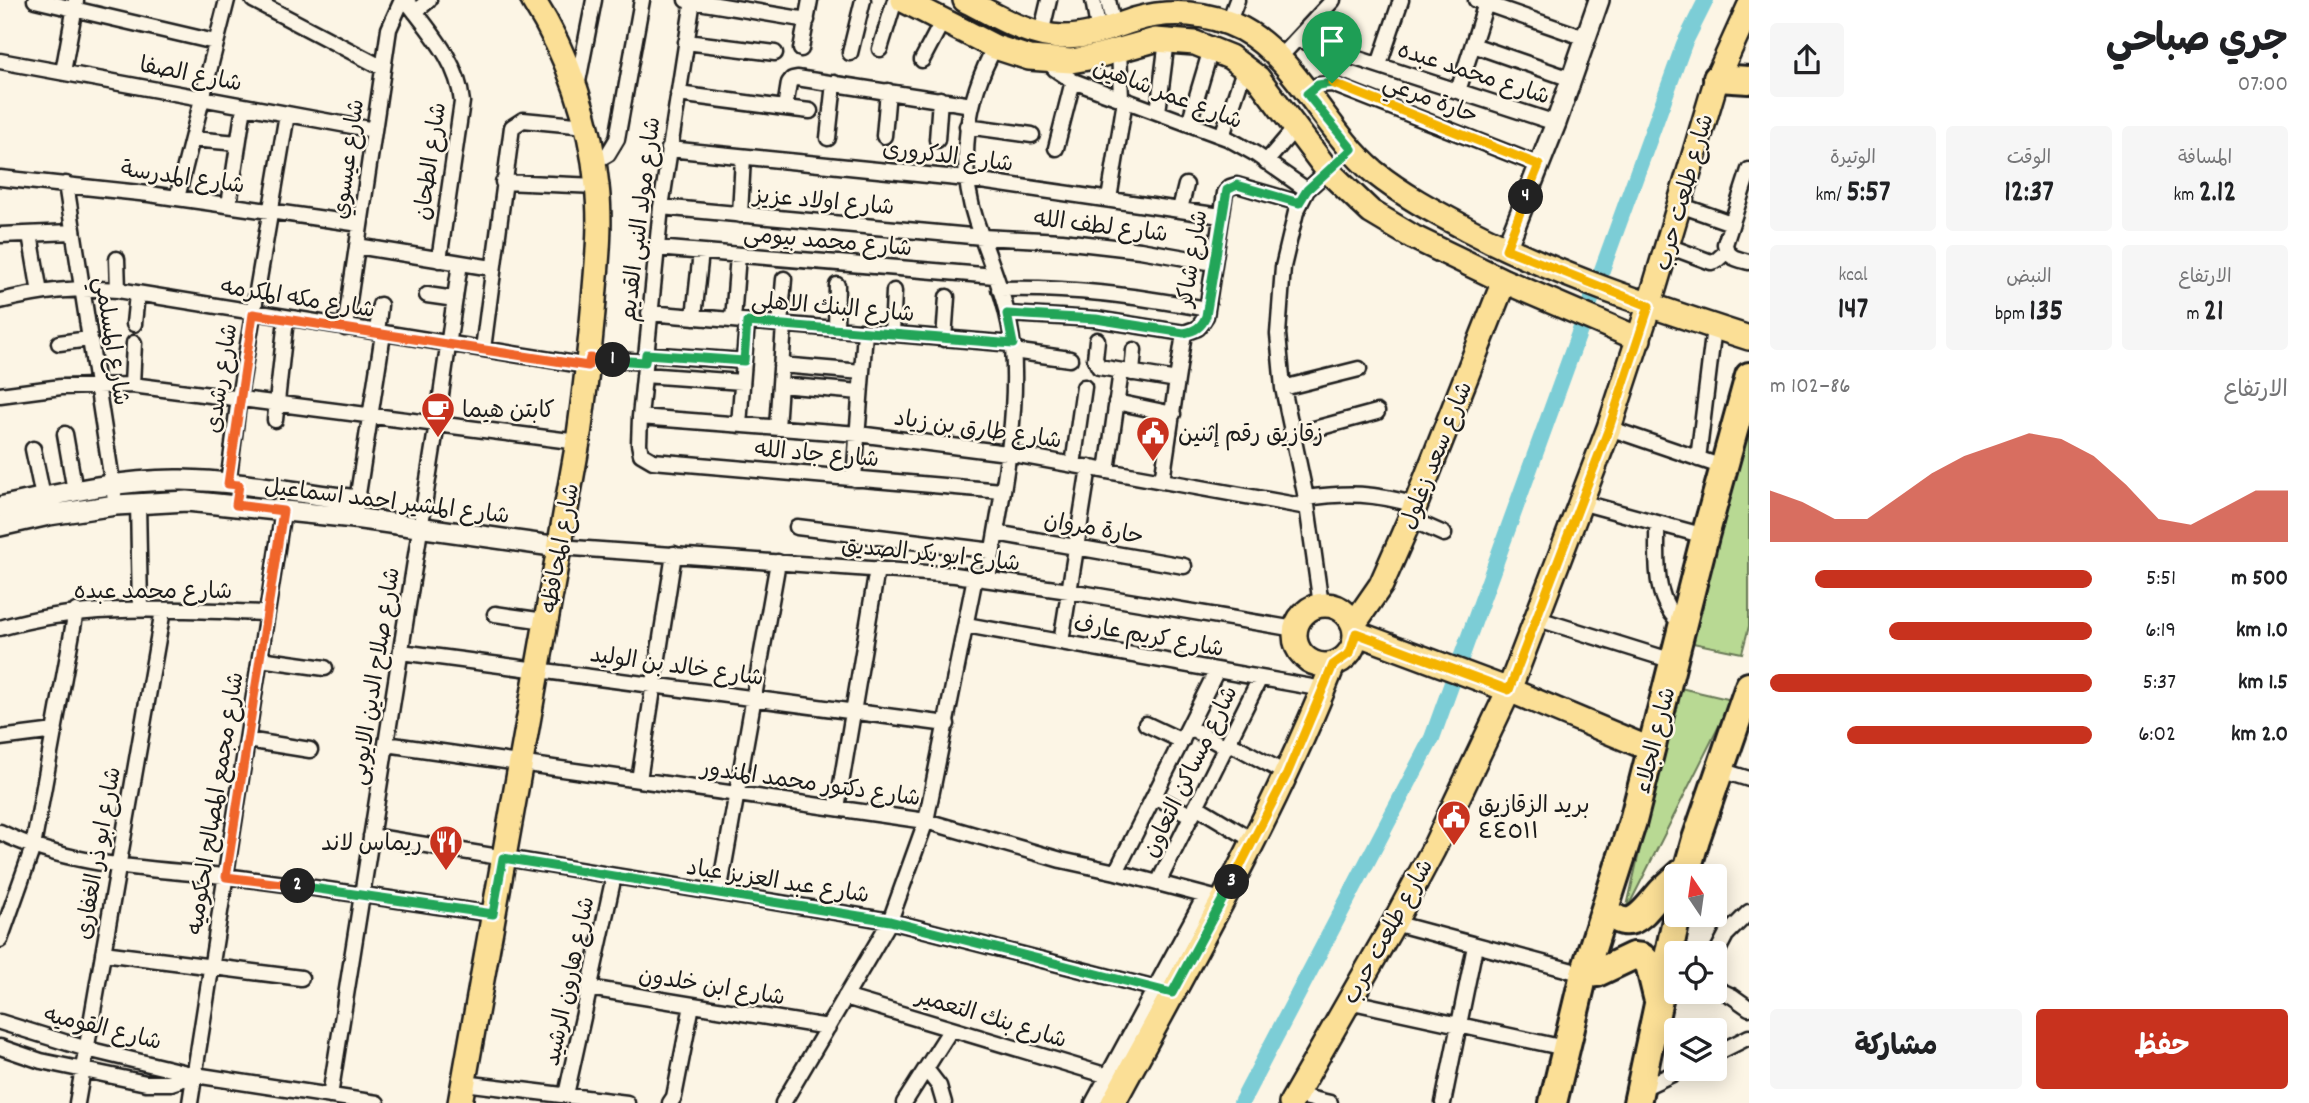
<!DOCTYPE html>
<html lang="ar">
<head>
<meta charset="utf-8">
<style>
  :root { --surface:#fff; --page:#f6f6f6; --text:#202124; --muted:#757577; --accent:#c8321e }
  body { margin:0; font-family:Dekko,"Playpen Sans Arabic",sans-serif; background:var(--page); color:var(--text); direction:rtl; height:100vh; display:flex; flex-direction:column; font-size:26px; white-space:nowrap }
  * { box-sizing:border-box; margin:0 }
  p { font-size:23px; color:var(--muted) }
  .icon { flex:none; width:38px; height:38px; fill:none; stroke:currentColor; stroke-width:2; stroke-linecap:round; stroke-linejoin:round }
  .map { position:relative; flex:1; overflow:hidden; direction:ltr }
  .panel { display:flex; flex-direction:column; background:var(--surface); width:560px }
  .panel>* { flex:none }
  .needle { width:46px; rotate:347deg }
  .buttons { position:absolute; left:1664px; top:864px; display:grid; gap:14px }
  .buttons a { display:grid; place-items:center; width:63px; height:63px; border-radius:7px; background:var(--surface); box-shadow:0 4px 18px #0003; font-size:35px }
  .pin { position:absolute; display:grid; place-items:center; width:60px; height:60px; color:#fff; margin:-72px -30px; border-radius:50% 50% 50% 0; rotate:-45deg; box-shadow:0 0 7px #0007 }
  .pin .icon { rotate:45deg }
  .km { position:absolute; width:35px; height:35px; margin:-18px; border-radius:50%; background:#222; color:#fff; font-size:19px; line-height:35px; text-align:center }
  .round { display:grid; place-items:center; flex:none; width:74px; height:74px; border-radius:7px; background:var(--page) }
  .headline { display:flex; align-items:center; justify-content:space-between; height:119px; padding:0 21px }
  h1 { font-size:38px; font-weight:700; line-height:52px }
  .figures { display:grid; grid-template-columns:repeat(3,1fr); gap:10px; height:119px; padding:7px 21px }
  .figures div { display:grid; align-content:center; border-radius:7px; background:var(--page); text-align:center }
  .figures b { font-size:30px; font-weight:700 }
  .figures small { font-size:19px; font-weight:400 }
  .figures p { font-size:19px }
  .chart { height:196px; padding:14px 21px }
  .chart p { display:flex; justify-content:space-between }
  .chart svg { width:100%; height:126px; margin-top:7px; fill:var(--accent); opacity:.7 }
  .button { display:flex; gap:14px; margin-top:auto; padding:14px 21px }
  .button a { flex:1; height:80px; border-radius:7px; background:var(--accent); color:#fff; font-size:28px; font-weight:700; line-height:80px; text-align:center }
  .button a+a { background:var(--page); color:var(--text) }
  ul { padding:0 21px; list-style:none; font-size:23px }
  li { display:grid; grid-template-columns:112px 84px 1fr; align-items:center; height:52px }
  li i { height:18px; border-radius:9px; background:var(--accent) }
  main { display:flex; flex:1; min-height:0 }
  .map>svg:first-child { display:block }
  .green { fill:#b8d993; stroke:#6a7a58; stroke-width:2 }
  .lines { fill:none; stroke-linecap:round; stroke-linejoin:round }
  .canal { stroke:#7ccdd6; stroke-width:16 }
  .street-casing { stroke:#1c1c1c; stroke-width:19 }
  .secondary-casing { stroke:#1c1c1c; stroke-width:24 }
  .primary-casing { stroke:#1c1c1c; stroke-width:28 }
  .highway-casing { stroke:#1c1c1c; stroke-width:32 }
  .street { stroke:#fcf5e5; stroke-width:14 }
  .secondary { stroke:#fcf5e5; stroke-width:19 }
  .primary { stroke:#fbdf96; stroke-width:23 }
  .highway { stroke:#fbdf96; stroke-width:26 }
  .split-1-casing { stroke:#fff; stroke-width:14 }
  .split-2-casing { stroke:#fff; stroke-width:14 }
  .split-3-casing { stroke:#fff; stroke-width:14 }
  .split-4-casing { stroke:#fff; stroke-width:14 }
  .split-5-casing { stroke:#fff; stroke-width:14 }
  .split-1 { stroke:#22a559; stroke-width:9 }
  .split-2 { stroke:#f0652b; stroke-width:9 }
  .split-3 { stroke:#22a559; stroke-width:9 }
  .split-4 { stroke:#f5b400; stroke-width:9 }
  .split-5 { stroke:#f5b400; stroke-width:9 }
  .labels { text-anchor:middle; stroke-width:5; stroke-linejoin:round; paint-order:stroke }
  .street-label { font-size:23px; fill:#1c1c1c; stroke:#fcf5e5 }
  .poi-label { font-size:23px; fill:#1c1c1c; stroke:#fcf5e5; text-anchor:start }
</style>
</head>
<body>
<main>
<section class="panel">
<div class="headline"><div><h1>جري صباحي</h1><p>07:00</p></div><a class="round"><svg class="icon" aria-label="share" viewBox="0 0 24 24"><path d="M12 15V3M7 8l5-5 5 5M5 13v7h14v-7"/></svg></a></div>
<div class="figures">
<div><p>المسافة</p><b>2.12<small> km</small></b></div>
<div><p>الوقت</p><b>12:37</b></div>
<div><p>الوتيرة</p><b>5:57<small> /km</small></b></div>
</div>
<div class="figures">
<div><p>الارتفاع</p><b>21<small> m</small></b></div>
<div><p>النبض</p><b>135<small> bpm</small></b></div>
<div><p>kcal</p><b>147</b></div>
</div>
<div class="chart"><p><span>الارتفاع</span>86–102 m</p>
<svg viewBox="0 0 160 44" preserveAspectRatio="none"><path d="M0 44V26L10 30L20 36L30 36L40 28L50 20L60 14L70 10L80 6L90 8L100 14L110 24L120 36L130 38L140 32L150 26L160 26V44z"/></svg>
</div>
<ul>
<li><b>500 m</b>5:51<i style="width:86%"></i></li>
<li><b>1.0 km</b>6:19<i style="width:63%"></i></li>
<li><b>1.5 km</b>5:37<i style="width:100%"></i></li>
<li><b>2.0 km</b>6:02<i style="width:76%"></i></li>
</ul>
<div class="button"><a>حفظ</a><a>مشاركة</a></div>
</section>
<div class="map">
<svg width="1749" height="1103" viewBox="0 0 1749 1103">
  <rect width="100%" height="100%" fill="#fcf5e5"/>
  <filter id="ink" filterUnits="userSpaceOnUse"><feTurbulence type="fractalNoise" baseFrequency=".0143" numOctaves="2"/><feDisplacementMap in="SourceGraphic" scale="14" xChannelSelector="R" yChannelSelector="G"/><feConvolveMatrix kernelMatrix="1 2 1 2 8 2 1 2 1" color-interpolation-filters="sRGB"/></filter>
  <g filter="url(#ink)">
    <path class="green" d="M1749,423V626L1742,653L1688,642Z
      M1676,687L1732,700L1626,911Z"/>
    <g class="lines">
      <path class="canal" d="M1241,1103L1432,738L1684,44L1706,0"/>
      <g class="street-casing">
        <path id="street" d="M35,0L215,42
          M253,0L383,68
          M406,0C430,32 458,61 462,102L439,260
          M686,0L807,20
          M693,0L661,207L640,417L639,444L641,454L653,461L1002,491
          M1093,0L1099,33
          M1108,0L1114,28
          M1476,0L1585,38
          M415,12L429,0
          M1228,24L1237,0
          M1041,34L1049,0
          M1297,39L1556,123
          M686,42L775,53
          M1473,45L1571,79
          M801,49L810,0
          M880,49L895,0
          M1119,49L1121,98
          M850,53L863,0
          M1279,58L1333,0
          M922,60L943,20
          M0,61L374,130
          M1048,61L1055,69L1073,81L1227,138L1254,153L1307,190
          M1379,65L1401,0
          M63,72L76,1
          M577,87L594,0
          M1458,91L1487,0
          M678,94L785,108L789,83L792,79L797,78L972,105
          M1307,94L1318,85L1332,84L1539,165
          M785,108L810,111
          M1158,112L1167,40
          M1189,123L1211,49
          M967,126L1032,135
          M884,136L888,91
          M1222,136L1245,67
          M828,138L834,83
          M192,139L238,143
          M937,140L940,99
          M1056,148L1073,81
          M669,149L967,179L1221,216
          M594,162L608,154L617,139L642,0
          M1266,162L1295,128
          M1749,170L1725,244C1727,258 1737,259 1749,262
          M0,178L149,194L360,224
          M503,182L597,186
          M66,184L114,494
          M177,198L227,0
          M1109,199L1125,100
          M229,205L244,106
          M1680,205L1731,223
          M661,207L982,237L1062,241L1140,250L1214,263
          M1180,209L1186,185
          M740,215L743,157
          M30,234L40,293
          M0,235L73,232
          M357,246L492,268
          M1668,246L1711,262L1717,260L1727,251
          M656,248L995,276
          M117,259L118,290
          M999,289C1072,287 1136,296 1207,309
          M427,295L455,299
          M0,301C43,291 73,287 118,290L588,366
          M649,313L1013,344
          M1007,314L1096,319L1184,333
          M694,317L701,252
          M733,320L738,255
          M134,324L137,294
          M780,325L784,279
          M345,328L389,29L402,0
          M836,329L837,285
          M377,333L380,305
          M892,334L894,291
          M944,339L947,297
          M1097,340L1095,359L1099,367L1177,380
          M59,343L89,339
          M483,349L512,127L523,120L586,126
          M1013,351L1070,359
          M646,354L744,361
          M590,358L645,362
          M781,365L862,372
          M1132,373L1134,350
          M644,375L742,382
          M132,385L134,343
          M780,385L860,392
          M1283,388L1359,369
          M0,395L61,387L132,385L578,442
          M1116,402L1173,414
          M640,417L858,434L1007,453L1307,507
          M275,420L286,319
          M739,425L747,322
          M777,428L784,325
          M1609,428L1723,467
          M65,434L75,491
          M1292,435L1377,412
          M33,449L43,497
          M1698,459L1714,327
          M1073,465L1084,387
          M1107,471L1121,371
          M854,479L865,332
          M1162,481L1184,333L1198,328L1206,316L1225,193L1230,187L1237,185L1299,203
          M228,484L239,397L287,114
          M1306,498C1349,492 1373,493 1416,505
          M138,502L140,609
          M1580,502L1705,536
          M356,507L383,334
          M1410,519L1444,534
          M1657,523C1658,559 1651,600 1683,625
          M797,527L993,551
          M996,533L1184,566
          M559,547L955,575L1069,591L1295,629
          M988,579C1000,504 1019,423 1013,348C1009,304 990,262 976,221C957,163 966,99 995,47
          M1321,605L1306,498L1283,388L1278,334L1283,267L1296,212L1307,190L1328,171
          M495,614L545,621
          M1535,618L1673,661
          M966,625L1323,689
          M0,628C87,602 177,610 267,613
          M1061,642L1089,467
          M401,652L947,724
          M260,659L325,668
          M1146,724L1182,741
          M1189,727L1225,747
          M0,738L55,731
          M247,740L310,750
          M1228,742L1287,774
          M386,744L926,821L1061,860L1116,872L1222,900
          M1720,770L1749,779
          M639,780L674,554
          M1154,796L1192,816
          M1196,806L1254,841
          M837,808L877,569
          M0,832C69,867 148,868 223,876C314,887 403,901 493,914
          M371,836L890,921L1172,993
          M1116,872L1217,670
          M1158,883L1260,678
          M719,893L778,562
          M1394,923L1584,974
          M0,940L33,847L76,611
          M103,953L301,978
          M1715,956L1726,935L1749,912
          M589,988L828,1027
          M1715,988L1732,996L1749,1008
          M845,997L1125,1081
          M1348,1001L1565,1048
          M0,1022L87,1049L195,1075L377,1103
          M0,1047L41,1061L146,1083H171L195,1075
          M1715,1054L1749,1037
          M926,1069L939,1086L944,1103
          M464,1083L627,1103
          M1641,1089L1683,1069
          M566,1095L614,876
          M1295,1095L1330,1103
          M330,1096L437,423L460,263
          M77,1103L163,610
          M190,1103L283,511
          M670,1103L674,1097L692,1005
          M783,1103L890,921L926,821L975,577
          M904,1103L951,1029
          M1093,1103L1205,896
          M1443,1103L1475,946"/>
      </g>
      <g class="secondary-casing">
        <path id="secondary" d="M1506,249L1556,123L1599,0
          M0,507C59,494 120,479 181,480C239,481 299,493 357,500
          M0,526L49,515L116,505L187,501L354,518L559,547"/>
      </g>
      <g class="primary-casing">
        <path id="primary" d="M903,0L995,47L1029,58L1071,61L1094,57L1155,40L1195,43L1230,57L1258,78L1328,171L1371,212L1413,237L1504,281L1639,339
          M965,0C996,16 1027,36 1063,37C1089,37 1110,28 1134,20C1170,9 1209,12 1242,29C1296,58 1327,133 1374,172C1404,196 1435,212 1469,230C1558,276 1653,307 1749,338
          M1295 635a30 30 0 1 1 60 0a30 30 0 1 1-60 0Z
          M1354,624L1381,585L1410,519L1504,281
          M1356,633L1509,690L1652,750
          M460,1103L578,442C585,391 591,340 595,288C598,254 601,220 597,186C591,121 568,55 533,0
          M1113,1103C1191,959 1273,817 1333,665
          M1291,1103L1394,923L1433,850L1509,690L1609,428L1649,306L1717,78L1749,7"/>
      </g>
      <g class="highway-casing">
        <path id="highway" d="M1717,78L1749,80
          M1685,877L1696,839L1749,686
          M1605,909C1631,937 1644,911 1662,891C1670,883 1678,876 1687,868
          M1584,974L1597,973L1633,956L1642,957L1649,964L1657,997
          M1553,1103L1584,974L1633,821L1705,536L1749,376
          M1637,1103L1677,915"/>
      </g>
      <use href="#street" class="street"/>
      <use href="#secondary" class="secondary"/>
      <use href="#primary" class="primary"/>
      <use href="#highway" class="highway"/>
    </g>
  </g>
  <g class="lines" filter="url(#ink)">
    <g class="split-1-casing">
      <path id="split-1" d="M613,360L645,362L646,354L744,361L747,322L1013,344L1007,314L1096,319L1184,333C1195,331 1202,327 1206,316L1227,190L1237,185L1299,203L1307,190L1352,149L1307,94L1318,85L1332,83"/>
    </g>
    <g class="split-2-casing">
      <path id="split-2" d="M298,886L226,877L283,511L236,505L239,485L228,484L253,314L588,366L590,358L613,360"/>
    </g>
    <g class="split-3-casing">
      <path id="split-3" d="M298,886L493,914L503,858L890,921L1172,993L1232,882"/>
    </g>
    <g class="split-4-casing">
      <path id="split-4" d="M1232,882L1287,774L1333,665L1350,653L1356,633L1509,690L1609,428L1649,306L1506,249L1526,197"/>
    </g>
    <g class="split-5-casing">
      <path id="split-5" d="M1332,83L1539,165L1526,197"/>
    </g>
    <use href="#split-1" class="split-1"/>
    <use href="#split-2" class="split-2"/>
    <use href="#split-3" class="split-3"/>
    <use href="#split-4" class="split-4"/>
    <use href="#split-5" class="split-5"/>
  </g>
  <defs>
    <g id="cafe-pin" transform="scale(1.75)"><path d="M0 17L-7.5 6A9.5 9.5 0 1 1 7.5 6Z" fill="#c8321e" stroke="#fcf5e5"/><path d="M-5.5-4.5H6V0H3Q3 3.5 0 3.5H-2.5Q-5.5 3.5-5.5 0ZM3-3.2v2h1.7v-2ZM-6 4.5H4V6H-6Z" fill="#fff"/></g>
    <g id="civic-pin" transform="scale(1.75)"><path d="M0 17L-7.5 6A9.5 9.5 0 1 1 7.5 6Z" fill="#c8321e" stroke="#fcf5e5"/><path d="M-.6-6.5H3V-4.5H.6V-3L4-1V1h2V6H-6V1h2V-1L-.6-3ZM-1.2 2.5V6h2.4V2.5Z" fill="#fff"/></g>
    <g id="restaurant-pin" transform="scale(1.75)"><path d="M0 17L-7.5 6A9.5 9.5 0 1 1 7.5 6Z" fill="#c8321e" stroke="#fcf5e5"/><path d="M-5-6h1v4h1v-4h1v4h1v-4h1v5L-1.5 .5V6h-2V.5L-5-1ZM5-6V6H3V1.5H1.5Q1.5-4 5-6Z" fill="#fff"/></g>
  </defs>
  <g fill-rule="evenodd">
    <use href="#cafe-pin" x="438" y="409"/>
    <use href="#civic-pin" x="1153" y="433"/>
    <use href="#civic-pin" x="1454" y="817"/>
    <use href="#restaurant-pin" x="446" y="842"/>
  </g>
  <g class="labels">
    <g class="street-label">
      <text transform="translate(1474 72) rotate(18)" y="8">شارع محمد عبده</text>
      <text transform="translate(191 73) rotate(11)" y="8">شارع الصفا</text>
      <text transform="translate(1168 93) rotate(21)" y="8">شارع عمر شاهين</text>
      <text transform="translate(1431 98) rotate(21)" y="8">حارة مرعي</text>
      <text transform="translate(948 155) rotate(7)" y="8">شارع الدكرورى</text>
      <text transform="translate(347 159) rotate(-82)" y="8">شارع عيسوي</text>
      <text transform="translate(429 161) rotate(-82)" y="8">شارع الطحان</text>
      <text transform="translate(183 176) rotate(8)" y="8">شارع المدرسة</text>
      <text transform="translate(1683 192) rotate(-74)" y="8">شارع طلعت حرب</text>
      <text transform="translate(824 200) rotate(5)" y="8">شارع اولاد عزيز</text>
      <text transform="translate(639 219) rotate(-83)" y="8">شارع مولد النبى القديم</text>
      <text transform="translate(1101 225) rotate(7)" y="8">شارع لطف الله</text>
      <text transform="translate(828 240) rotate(5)" y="8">شارع محمد بيومى</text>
      <text transform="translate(1191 258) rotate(-81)" y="8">شارع شاكر</text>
      <text transform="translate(298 297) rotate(9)" y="8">شارع مكه المكرمه</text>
      <text transform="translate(833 306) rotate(5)" y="8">شارع البنك الاهلى</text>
      <text transform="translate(113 341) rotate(81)" y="8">شارع المسلمي</text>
      <text transform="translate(220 378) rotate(-81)" y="8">شارع رشدى</text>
      <text transform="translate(978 428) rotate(8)" y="8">شارع طارق بن زياد</text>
      <text transform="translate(817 453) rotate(5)" y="8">شارع جاد الله</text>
      <text transform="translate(1435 455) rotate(-68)" y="8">شارع سعد زغلول</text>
      <text transform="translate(387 500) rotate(7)" y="8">شارع المشير احمد اسماعيل</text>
      <text transform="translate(1094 527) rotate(10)" y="8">حارة مروان</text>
      <text transform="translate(559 548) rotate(-80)" y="8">شارع المحافظه</text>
      <text transform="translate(931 553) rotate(6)" y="8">شارع ابو بكر الصديق</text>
      <text x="153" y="598">شارع محمد عبده</text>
      <text transform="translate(1149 635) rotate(10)" y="8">شارع كريم عارف</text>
      <text transform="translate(677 665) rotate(8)" y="8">شارع خالد بن الوليد</text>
      <text transform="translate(374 676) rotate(-81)" y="8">شارع صلاح الدين الايوبى</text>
      <text transform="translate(1654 740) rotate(-76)" y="8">شارع الجلاء</text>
      <text transform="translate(1189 771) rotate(-64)" y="8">شارع مساكن التعاون</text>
      <text transform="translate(811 782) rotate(8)" y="8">شارع دكتور محمد المندور</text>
      <text transform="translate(214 803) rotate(-81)" y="8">شارع مجمع المصالح الحكوميه</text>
      <text transform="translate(97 853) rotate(-80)" y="8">شارع ابو ذر الغفارى</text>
      <text transform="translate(778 880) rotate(9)" y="8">شارع عبد العزيز عياد</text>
      <text transform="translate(1387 931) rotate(-61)" y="8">شارع طلعت حرب</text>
      <text transform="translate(568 981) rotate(-78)" y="8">شارع هارون الرشيد</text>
      <text transform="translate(712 985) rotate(9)" y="8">شارع ابن خلدون</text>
      <text transform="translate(992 1017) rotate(17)" y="8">شارع بنك التعمير</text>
      <text transform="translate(103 1027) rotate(14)" y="8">شارع القوميه</text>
    </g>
    <g class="poi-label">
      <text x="462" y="417">كابتن هيما</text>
      <text x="1178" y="441">زقازيق رقم إثنين</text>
      <text x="1478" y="812">بريد الزقازيق<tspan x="1478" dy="26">٤٤٥١١</tspan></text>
      <text x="422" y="850" text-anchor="end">ريماس لاند</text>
    </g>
  </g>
</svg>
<div class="buttons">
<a><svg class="needle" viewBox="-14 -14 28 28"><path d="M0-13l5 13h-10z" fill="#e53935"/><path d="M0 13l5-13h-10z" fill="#757577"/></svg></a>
<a><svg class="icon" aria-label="locate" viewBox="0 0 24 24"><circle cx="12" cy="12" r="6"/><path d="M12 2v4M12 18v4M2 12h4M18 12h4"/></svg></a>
<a><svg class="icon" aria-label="layers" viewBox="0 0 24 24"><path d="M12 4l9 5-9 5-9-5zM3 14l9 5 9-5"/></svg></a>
</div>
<div class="pin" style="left:1332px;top:83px;background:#1e9e55"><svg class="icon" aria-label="arrive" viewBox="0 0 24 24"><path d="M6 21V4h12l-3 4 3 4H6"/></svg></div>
<b class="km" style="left:613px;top:360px">1</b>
<b class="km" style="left:298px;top:886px">2</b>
<b class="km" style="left:1232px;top:882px">3</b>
<b class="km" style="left:1526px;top:197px">4</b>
</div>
</main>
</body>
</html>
